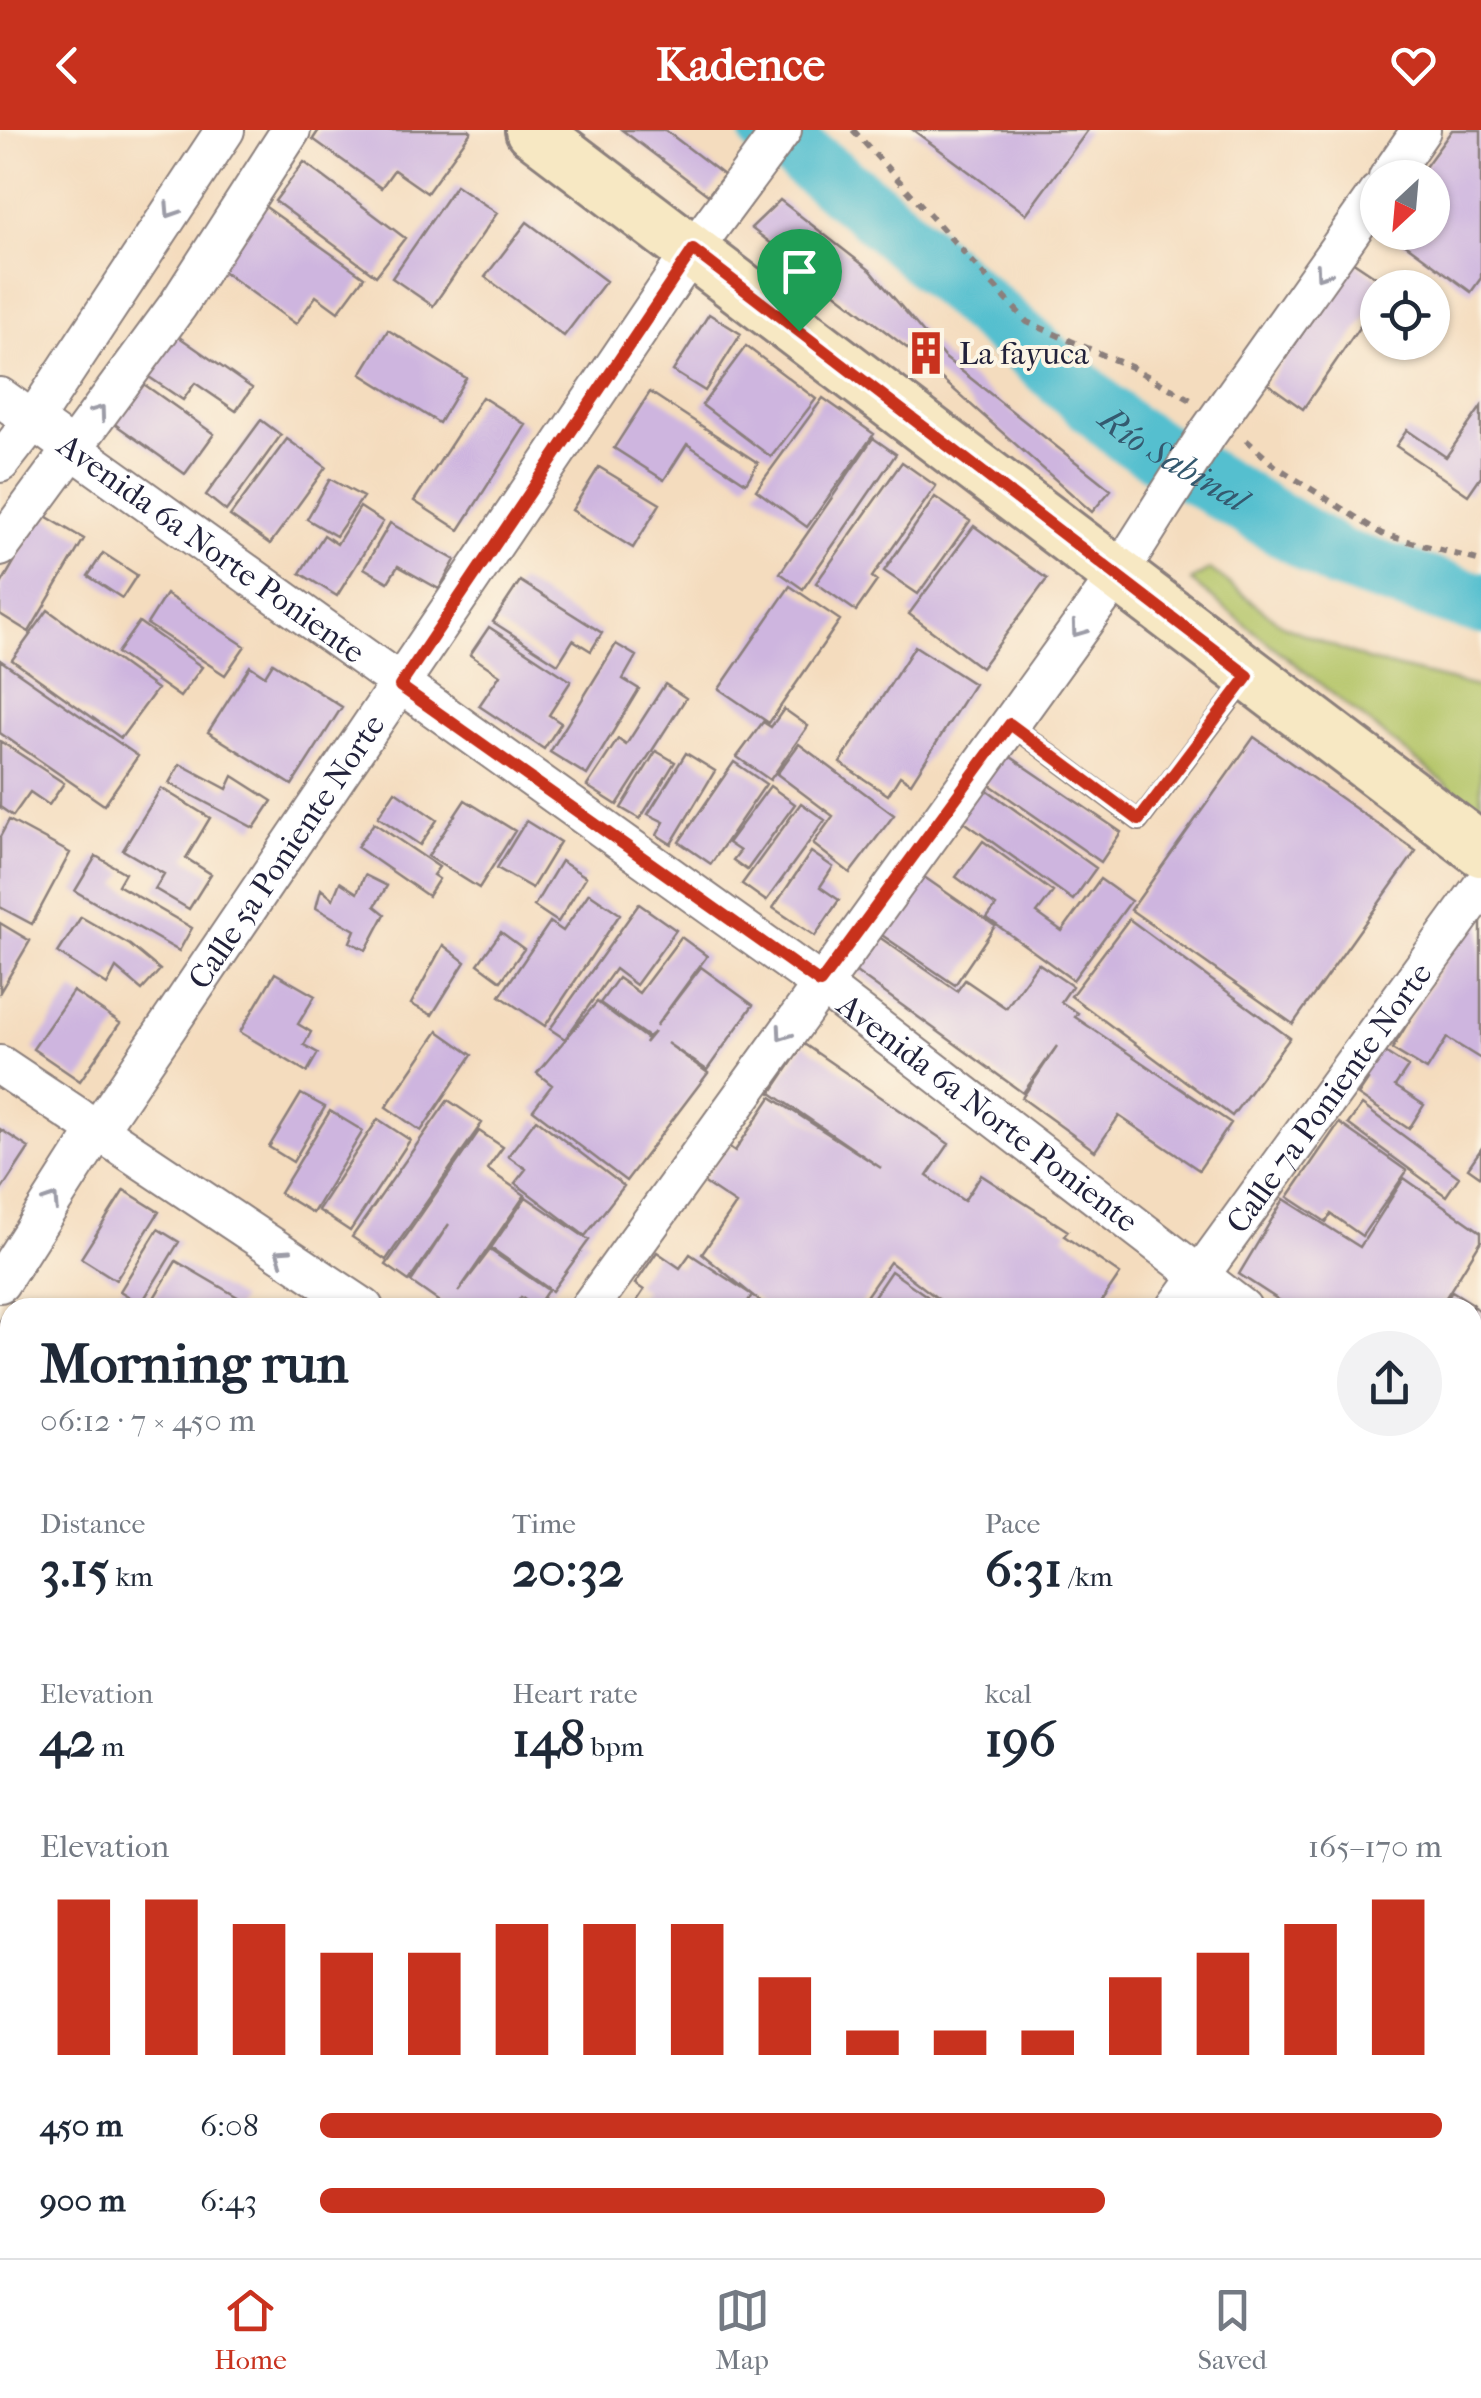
<!DOCTYPE html>
<html lang="en">
<head>
<meta charset="utf-8">
<style>
  :root { --surface:#fff; --page:#f2f2f3; --text:#1f2937; --muted:#747a83; --line:#e0e1e3; --accent:#c8321e }
  body { margin:0; font-family:"IM FELL French Canon",serif; background:var(--page); color:var(--text); height:100vh; display:flex; flex-direction:column; font-size:38px; white-space:nowrap }
  * { box-sizing:border-box; margin:0 }
  p { font-size:32px; color:var(--muted) }
  .icon { flex:none; width:55px; height:55px; fill:none; stroke:currentColor; stroke-width:2; stroke-linecap:round; stroke-linejoin:round }
  .map { position:relative; flex:1; overflow:hidden }
  .panel { position:absolute; left:0px; top:1168px; width:1482px; height:962px; display:flex; flex-direction:column; background:var(--surface); border-radius:30px 30px 0 0; box-shadow:0 2px 8px #0004 }
  .panel>* { flex:none }
  .needle { width:65px; rotate:206deg }
  .tools { position:absolute; left:1360px; top:30px; display:grid; gap:20px }
  .tools a { display:grid; place-items:center; width:90px; height:90px; border-radius:50%; background:var(--surface); box-shadow:0 2px 8px #0004; font-size:50px }
  .pin { position:absolute; display:grid; place-items:center; width:85px; height:85px; color:#fff; margin:-102px -42px; border-radius:50% 50% 50% 0; rotate:-45deg; box-shadow:0 0 10px #0007 }
  .pin .icon { rotate:45deg }
  .round { display:grid; place-items:center; flex:none; width:105px; height:105px; border-radius:52px; background:var(--page) }
  .head { display:flex; align-items:center; justify-content:space-between; height:170px; padding:0 40px }
  h1 { font-size:55px; font-weight:700; line-height:75px }
  .metrics { display:grid; grid-template-columns:repeat(3,1fr); gap:15px; height:170px; padding:10px 40px }
  .metrics div { display:grid; align-content:center }
  .metrics b { font-size:50px; font-weight:700 }
  .metrics small { font-size:28px; font-weight:400 }
  .metrics p { font-size:28px }
  .chart { height:280px; padding:20px 40px }
  .chart p { display:flex; justify-content:space-between }
  .chart svg { width:100%; height:180px; margin-top:10px; stroke:var(--accent); stroke-width:6 }
  ul { padding:0 40px; list-style:none; font-size:32px }
  li { display:grid; grid-template-columns:160px 120px 1fr; align-items:center; height:75px }
  li i { height:25px; border-radius:12px; background:var(--accent) }
  header { display:flex; justify-content:space-between; align-items:center; height:130px; padding:0 40px; background:var(--accent); color:#fff; font-size:45px; font-weight:700 }
  .tabs { display:flex; justify-content:space-around; align-items:center; height:140px; border-top:2px solid var(--line); background:var(--surface); font-size:28px; color:var(--muted) }
  .tabs a { display:grid; justify-items:center; gap:5px }
  .tabs .current { color:var(--accent) }
  .map>svg:first-child { display:block }
  .green { fill:#b4c568; stroke:#6b7452; stroke-width:2.5 }
  .lines { fill:none; stroke-linecap:round; stroke-linejoin:round }
  .river { stroke:#54bfcf; stroke-width:62 }
  .building { fill:#ceb5df }
  .service-casing { stroke:#8b7f7c; stroke-width:22 }
  .minor-casing { stroke:#8b7f7c; stroke-width:42 }
  .tertiary-casing { stroke:#8b7f7c; stroke-width:50 }
  .secondary-casing { stroke:#8b7f7c; stroke-width:58 }
  .path { stroke:#8b7f7c; stroke-width:6; stroke-dasharray:8 8; stroke-linecap:butt }
  .service { stroke:#fff; stroke-width:18 }
  .minor { stroke:#fff; stroke-width:38 }
  .tertiary { stroke:#fff; stroke-width:45 }
  .secondary { stroke:#f7e8c3; stroke-width:52 }
  .oneway { stroke:#9c9ca7 }
  .route-casing { stroke:#fff; stroke-width:20 }
  .route { stroke:#c8321e; stroke-width:12 }
  .labels { text-anchor:middle; stroke-width:8; stroke-linejoin:round; paint-order:stroke }
  .poi-label { font-size:32px; fill:#22223b; stroke:#fcf5e5; text-anchor:start }
  .street-label { font-size:32px; fill:#22223b; stroke:#fcf5e5 }
  .water-label { font-size:35px; font-style:italic; fill:#34596f; stroke:#fcf5e5 }
</style>
</head>
<body>
<header><svg class="icon" aria-label="back" viewBox="0 0 24 24"><path d="M15 5l-7 7 7 7"/></svg>Kadence<svg class="icon" aria-label="heart" viewBox="0 0 24 24"><path d="M12 20l-8-8c-3-5 5-10 8-4 3-6 11-1 8 4z"/></svg></header>
<div class="map">
<svg width="1481" height="2128" viewBox="0 0 1481 2128">
  <rect width="100%" height="100%" fill="#fcf5e5"/>
  <filter id="ink" filterUnits="userSpaceOnUse"><feTurbulence type="fractalNoise" baseFrequency=".01" numOctaves="2"/><feDisplacementMap in="SourceGraphic" scale="20" xChannelSelector="R" yChannelSelector="G"/><feConvolveMatrix kernelMatrix="1 2 1 2 8 2 1 2 1" color-interpolation-filters="sRGB"/></filter>
  <filter id="wash" filterUnits="userSpaceOnUse"><feTurbulence type="fractalNoise" baseFrequency=".0048" numOctaves="4" result="noise"/><feDisplacementMap in="SourceGraphic" scale="40" xChannelSelector="R" yChannelSelector="G"/><feGaussianBlur stdDeviation="2.25" result="paint"/><feColorMatrix in="noise" values="0 0 0 0 0 0 0 0 0 0 0 0 0 0 0 0 0 1.4 0 .05"/><feComposite in="paint" operator="in"/></filter>
  <g filter="url(#wash)">
    <rect width="100%" height="100%" fill="#f4dcbe"/>
    <path class="green" d="M1210,439L1282,495L1367,530L1481,558V682L1191,451Z"/>
    <g class="lines">
      <path class="river" id="s1" d="M770,0L873,81L1127,303L1339,429L1481,474"/>
    </g>
    <g id="blocks">
      <path class="building" d="M319,0H469L471,2L427,63L394,40L381,58L313,9Z
        M622,0H665L724,45L708,65Z
        M913,0H1088L1026,84Z
        M1452,0H1481V148L1471,162L1389,102H1432V48H1417Z
        M304,32L405,108L376,146L275,71Z
        M456,55L497,83L433,176L392,148Z
        M780,70L871,141L944,227L1111,360L1092,382L907,218L751,98Z
        M263,75L364,147L338,182L316,166L296,194L218,138Z
        M527,92L606,151L564,206L485,147Z
        M1352,131L1388,155L1378,158V170L1303,279L1268,254Z
        M709,184L741,204L705,261L673,241Z
        M388,200L466,248L439,293L361,244Z
        M172,202L252,258L236,281L195,253L183,270L143,243Z
        M746,216L816,269L771,327L702,275Z
        M138,250L214,304L185,344L109,290Z
        M650,262L758,333L746,353L687,314L664,350L614,318Z
        M482,267L526,295L459,400L414,371Z
        M823,268L874,304L807,397L756,360Z
        M1481,277V346L1468,365L1396,316L1407,300L1446,327Z
        M261,290L281,305L226,381L206,365Z
        M873,308L896,324L803,459L780,443Z
        M287,309L326,337L270,414L230,386Z
        M902,332L936,356L872,447L877,451L856,481L816,453Z
        M599,337L660,374L633,418L572,380Z
        M330,349L363,367L336,406L307,389Z
        M935,367L970,391L918,464L884,441Z
        M360,377L383,392L337,466L300,443L324,405L337,414Z
        M42,384L84,409L29,502L0,484V456Z
        M390,393L455,430L439,459L398,436L388,452L364,438Z
        M974,396L1047,449L981,538L909,484Z
        M103,423L137,445L122,468L88,446Z
        M520,451L602,503L591,521L573,510L558,534L493,492Z
        M790,456L840,490L769,593L719,559Z
        M166,464L245,516L225,545L147,494Z
        M48,480L157,559L121,608L12,530Z
        M139,492L202,537L180,567L117,523Z
        M489,497L571,551L549,585L561,593L544,619L479,576L500,545L470,525Z
        M616,514L636,526L623,549L639,559L587,645L550,622Z
        M915,516L974,554L911,653L900,646L888,665L840,633Z
        M0,530L138,626L104,675L0,603Z
        M273,533L342,577L292,655L208,602L250,536L265,546Z
        M665,554L686,568L617,675L587,656L618,609L626,615Z
        M784,579L808,596L770,650L737,627L763,592L771,597Z
        M1254,607L1416,721L1293,894L1131,780Z
        M0,611L64,653L49,675L30,662L13,686L0,677Z
        M799,614L894,685L850,743L813,714L833,686L777,644Z
        M656,621L675,632L640,689L621,678Z
        M1002,621L1121,702L1101,732L983,650Z
        M686,623L715,641L671,714L657,705L664,692L648,684Z
        M734,632L766,654L711,734L679,712Z
        M180,634L227,659L233,646L272,671L254,698L169,653Z
        M979,654L1096,738L1073,770L956,686Z
        M770,656L795,674L747,740L733,730L740,721L728,713Z
        M161,658L210,688L186,728L211,744L189,779L155,759L164,744L123,720Z
        M395,661L437,690L420,715L378,687Z
        M465,670L515,701L479,758L428,726Z
        M801,673L825,690L766,771L742,754Z
        M9,690L70,723L32,794L0,777V707Z
        M526,691L560,712L532,758L497,738Z
        M374,693L439,737L433,745L439,749L428,766L357,717Z
        M983,711L1053,762L1037,783L1062,801L1100,749L1131,771L1073,850L987,788L996,776L956,747Z
        M811,722L833,737L820,757L839,770L815,806L773,778Z
        M96,726L125,743L118,755L192,798L179,821L75,761Z
        M561,731L586,747L558,792L534,776Z
        M914,740L995,796L955,855L873,799Z
        M365,745L387,756L375,776L385,784L366,820L350,812L355,800L316,778L321,759L333,769L340,752L357,763Z
        M589,763L620,784L545,896L500,866L550,792L563,801Z
        M1481,773V929L1447,908L1427,940L1392,919Z
        M639,774L676,800L636,855L615,839L565,909L550,899Z
        M81,787L130,815L160,840L142,860L116,838L107,855L58,823Z
        M1129,789L1290,908L1232,986L1071,866Z
        M0,793L30,811L0,862Z
        M869,800L957,861L965,850L1006,878L1038,833L1072,856L1061,872L1078,883L1075,887L1231,993L1199,1040L1119,986L1095,1021L1022,968L1057,916L1023,963L845,834Z
        M501,802L524,819L501,851L478,834Z
        M681,807L707,826L656,896L701,837L753,875L707,940L667,913L708,943L626,1051L533,980L552,955L537,943L597,872L647,909L645,913L654,902L648,907L600,873L618,848L639,863Z
        M443,815L465,832L432,885L411,874Z
        M275,843L315,866L298,894L311,902L304,915L318,923L307,942L240,902Z
        M73,861L120,893L80,951L33,919Z
        M438,901L472,925L421,1001L386,977Z
        M804,914L949,1014L927,1046L964,1071L981,1045L1068,1101L1064,1106L1120,1144L1097,1178H950L890,1132L858,1178H768L702,1124L736,1074L703,1052L728,1016L735,1021L771,967L881,1038L771,963Z
        M1374,915L1408,937L1395,956L1424,975L1409,999L1358,965L1368,950L1356,942Z
        M301,964L325,977L293,1032L269,1017Z
        M448,970L482,993L386,1130L352,1107Z
        M1362,975L1459,1047L1446,1066L1348,994Z
        M330,981L363,1001L313,1083L280,1063Z
        M378,989L410,1010L350,1101L318,1080Z
        M536,989L624,1056L585,1106L515,1053L526,1039L508,1026Z
        M1339,993L1407,1041L1362,1106L1331,1084L1326,1092L1288,1067Z
        M0,999L29,1018L0,1062Z
        M479,1001L503,1017L487,1039L525,1065L458,1162L490,1120L548,1160L536,1178L521,1167L513,1178H448L411,1152L449,1094L409,1151L386,1135Z
        M1481,1019V1047L1468,1038Z
        M1404,1048L1481,1102V1111L1440,1177L1291,1178L1239,1144L1284,1069L1360,1117Z
        M124,1060L159,1082L116,1150L81,1128Z
        M526,1067L589,1110L552,1161L491,1118Z
        M158,1099L179,1112L141,1174L120,1161Z
        M657,1122L680,1138L690,1124L752,1165L744,1178H632L644,1160L635,1154Z
        M176,1131L241,1169L236,1178H148Z
        M891,1141L944,1178H866Z
        M1452,1161L1473,1174L1471,1178H1442Z
        M12,1171L23,1178H10V1202L0,1191Z
        M1472,1176L1481,1181V1206L1472,1219Z
        M1481,1213V1297L1478,1303L1472,1299V1227Z
        M2,1240L10,1244V1308L0,1302Z
        M1472,1388L1481,1393V1524L1472,1519Z
        M10,1402V1461L0,1477V1417Z
        M10,1468V1519L0,1513V1485Z
        M1472,1520L1481,1526V1569L1472,1563Z
        M0,1688L10,1694V1742L0,1757Z
        M1481,1716V1755L1472,1749V1729Z
        M1472,1755L1481,1760V1884L1472,1878V1815L1479,1817L1472,1813Z
        M10,1763V1808L0,1802V1779Z
        M0,1804L10,1811V1839L0,1833Z
        M0,1884L10,1890V1966L0,1981Z
        M1472,1959L1481,1964V2016L1472,2030Z
        M1481,2021V2128H1416L1406,2122L1472,2120V2035Z
        M15,2120H80L93,2128H10Z
        M87,2120H221L216,2128H100Z
        M246,2120H310L305,2128H241Z
        M315,2120H353L365,2128H328Z
        M391,2120H473L477,2122L473,2128H403Z
        M777,2120H925L919,2128H789Z
        M928,2120H1081L1092,2128H923Z
        M1210,2120H1319L1315,2128H1205Z"/>
    </g>
  </g>
  <g filter="url(#ink)">
    <use href="#blocks" fill-opacity="0" stroke="#8b7f7c" stroke-width="2.5"/>
    <g class="lines">
      <g class="service-casing">
        <path id="service" d="M1010,594L1139,691L1248,547"/>
      </g>
      <g class="minor-casing">
        <g id="minor">
          <path d="M1388,48L1421,0"/>
          <path id="s2" d="M0,267L819,853L1242,1178"/>
          <path d="M0,333L32,292L225,0"/>
          <path d="M0,417L178,175L291,0"/>
          <path d="M0,935L364,1178"/>
          <path id="s3" d="M0,1153L97,1001L693,120L782,0"/>
          <path d="M589,1178L1117,446L1208,303L1378,63"/>
          <path id="s4" d="M1176,1178L1481,758"/>
          <path d="M1472,1345L1481,1351"/>
          <path d="M1472,1669L1481,1657"/>
          <path d="M1472,1919L1481,1925"/>
          <path d="M0,2066L10,2051"/>
          <path d="M560,2128L565,2120"/>
          <path d="M1170,2128L1175,2120"/>
        </g>
      </g>
      <g class="tertiary-casing">
        <path id="tertiary" d="M0,1621L10,1628
          M654,2120L666,2128
          M742,2120L753,2128"/>
      </g>
      <g class="secondary-casing">
        <path id="secondary" d="M532,0L1481,720"/>
      </g>
      <path class="path" d="M853,0L1027,192L1131,237L1191,270
        M1246,310L1275,336L1382,404L1481,431"/>
      <use href="#service" class="service"/>
      <use href="#minor" class="minor"/>
      <use href="#tertiary" class="tertiary"/>
      <use href="#secondary" class="secondary"/>
    </g>
    <defs><path id="oneway-chevron" d="M-2-3.5L2.5 0L-2 3.5" fill="none" stroke-width="1.6" stroke-linecap="round" stroke-linejoin="round" transform="scale(2.5)"/></defs>
    <g class="oneway">
      <use href="#oneway-chevron" transform="translate(171 81) rotate(123)"/>
      <use href="#oneway-chevron" transform="translate(1322 143) rotate(125)"/>
      <use href="#oneway-chevron" transform="translate(99 282) rotate(-54)"/>
      <use href="#oneway-chevron" transform="translate(1078 500) rotate(126)"/>
      <use href="#oneway-chevron" transform="translate(783 904) rotate(125)"/>
      <use href="#oneway-chevron" transform="translate(52 1071) rotate(-57)"/>
      <use href="#oneway-chevron" transform="translate(282 1125) rotate(-146)"/>
    </g>
  </g>
  <g class="lines" filter="url(#ink)">
    <g class="route-casing">
      <path id="route" d="M693,120L1248,546L1139,690L1010,594L820,853L400,556Z"/>
    </g>
    <use href="#route" class="route"/>
  </g>
  <defs>
    <g id="building-bare" transform="scale(3.45)"><path d="M-4-6H4V6H1V3H-1V6H-4ZM-2.5-4.3h1.7v1.8h-1.7ZM.8-4.3h1.7v1.8H.8ZM-2.5-1h1.7V.8h-1.7ZM.8-1h1.7V.8H.8Z" fill="#c8321e" stroke="#fcf5e5" stroke-width="2.5" paint-order="stroke"/></g>
  </defs>
  <g fill-rule="evenodd">
    <use href="#building-bare" x="926" y="223"/>
  </g>
  <g class="labels">
    <g class="poi-label">
      <text x="959" y="234">La fayuca</text>
    </g>
    <g class="street-label">
      <text dy="11" stroke="none"><textPath href="#s2" startOffset="260">Avenida 6a Norte Poniente</textPath></text>
      <text dy="11" stroke="none"><textPath href="#s3" startOffset="518">Calle 5a Poniente Norte</textPath></text>
      <text dy="11" stroke="none"><textPath href="#s4" startOffset="260">Calle 7a Poniente Norte</textPath></text>
      <text dy="11" stroke="none"><textPath href="#s2" startOffset="1220">Avenida 6a Norte Poniente</textPath></text>
    </g>
    <g class="water-label">
      <text dy="12" stroke="none"><textPath href="#s1" startOffset="522">Río Sabinal</textPath></text>
    </g>
  </g>
</svg>
<div class="tools">
<a><svg class="needle" viewBox="-14 -14 28 28"><path d="M0-13l5 13h-10z" fill="#e53935"/><path d="M0 13l5-13h-10z" fill="#747a83"/></svg></a>
<a><svg class="icon" aria-label="locate" viewBox="0 0 24 24"><circle cx="12" cy="12" r="6"/><path d="M12 2v4M12 18v4M2 12h4M18 12h4"/></svg></a>
</div>
<div class="pin" style="left:799px;top:201px;background:#1e9e55"><svg class="icon" aria-label="arrive" viewBox="0 0 24 24"><path d="M6 21V4h12l-3 4 3 4H6"/></svg></div>
<section class="panel">
<div class="head"><div><h1>Morning run</h1><p>06:12 · 7 × 450 m</p></div><a class="round"><svg class="icon" aria-label="share" viewBox="0 0 24 24"><path d="M12 15V3M7 8l5-5 5 5M5 13v7h14v-7"/></svg></a></div>
<div class="metrics">
<div><p>Distance</p><b>3.15<small> km</small></b></div>
<div><p>Time</p><b>20:32</b></div>
<div><p>Pace</p><b>6:31<small> /km</small></b></div>
</div>
<div class="metrics">
<div><p>Elevation</p><b>42<small> m</small></b></div>
<div><p>Heart rate</p><b>148<small> bpm</small></b></div>
<div><p>kcal</p><b>196</b></div>
</div>
<div class="chart"><p><span>Elevation</span>165–170 m</p>
<svg viewBox="0 0 160 44" preserveAspectRatio="none"><path d="M5 44V6M15 44V6M25 44V12M35 44V19M45 44V19M55 44V12M65 44V12M75 44V12M85 44V25M95 44V38M105 44V38M115 44V38M125 44V25M135 44V19M145 44V12M155 44V6"/></svg>
</div>
<ul>
<li><b>450 m</b>6:08<i style="width:100%"></i></li>
<li><b>900 m</b>6:43<i style="width:70%"></i></li>
</ul>
</section>
</div>
<nav class="tabs">
<a class="current"><svg class="icon" aria-label="home" viewBox="0 0 24 24"><path d="M3 11l9-7 9 7M6 9v11h12V9"/></svg>Home</a>
<a><svg class="icon" aria-label="map" viewBox="0 0 24 24"><path d="M3 6l6-2 6 2 6-2v14l-6 2-6-2-6 2zM9 4v14M15 6v14"/></svg>Map</a>
<a><svg class="icon" aria-label="saved" viewBox="0 0 24 24"><path d="M7 4h10v16l-5-4-5 4z"/></svg>Saved</a>
</nav>
</body>
</html>
